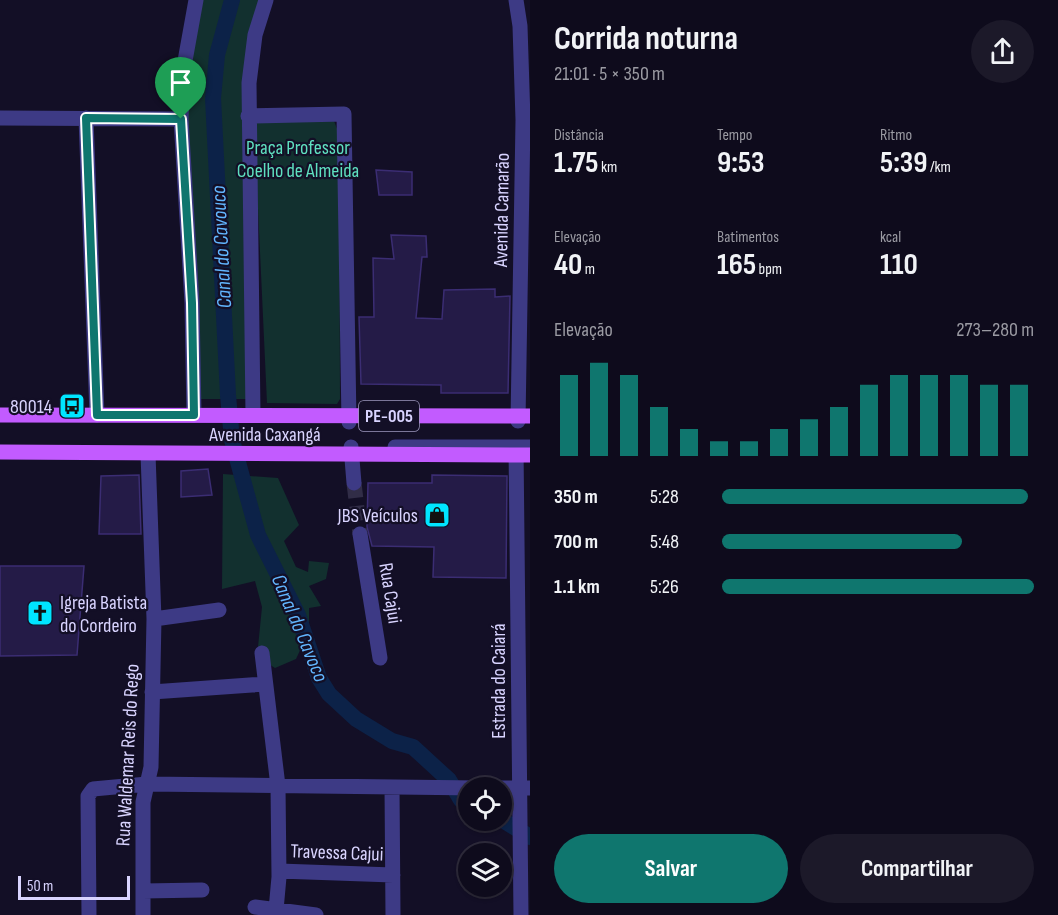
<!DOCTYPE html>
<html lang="pt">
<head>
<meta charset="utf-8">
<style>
  :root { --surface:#0e0b1c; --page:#1c1929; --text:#f1f3f6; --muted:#9b9ba3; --line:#2e2b3b; --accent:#0f766e }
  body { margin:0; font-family:"Sofia Sans Condensed",sans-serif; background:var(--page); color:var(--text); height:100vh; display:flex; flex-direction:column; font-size:22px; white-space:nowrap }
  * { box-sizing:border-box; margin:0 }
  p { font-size:20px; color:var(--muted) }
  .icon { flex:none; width:33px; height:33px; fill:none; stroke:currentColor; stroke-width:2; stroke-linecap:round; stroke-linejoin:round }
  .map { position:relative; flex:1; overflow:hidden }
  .details { display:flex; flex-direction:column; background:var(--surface); width:528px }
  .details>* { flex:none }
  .tools { position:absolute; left:458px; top:777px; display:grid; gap:12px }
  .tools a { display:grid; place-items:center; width:54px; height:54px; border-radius:50%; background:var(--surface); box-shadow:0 2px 4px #0004,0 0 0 2px var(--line); font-size:30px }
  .scale { position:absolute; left:18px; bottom:15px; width:112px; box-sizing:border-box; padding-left:6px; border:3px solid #d9d4ff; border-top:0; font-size:16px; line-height:21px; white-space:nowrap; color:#d9d4ff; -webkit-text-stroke:4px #130f26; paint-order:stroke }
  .pin { position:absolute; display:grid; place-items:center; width:51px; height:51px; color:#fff; margin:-62px -26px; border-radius:50% 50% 50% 0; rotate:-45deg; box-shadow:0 0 6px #0007 }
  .pin .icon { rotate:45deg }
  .round { display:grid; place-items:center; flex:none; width:63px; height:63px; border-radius:32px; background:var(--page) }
  .overview { display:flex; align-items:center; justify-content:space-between; height:102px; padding:0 24px }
  h1 { font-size:33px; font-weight:700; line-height:45px }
  .stats { display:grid; grid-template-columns:repeat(3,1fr); gap:9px; height:102px; padding:6px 24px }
  .stats div { display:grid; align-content:center }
  .stats b { font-size:30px; font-weight:700 }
  .stats small { font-size:16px; font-weight:400 }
  .stats p { font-size:16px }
  .chart { height:168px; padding:12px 24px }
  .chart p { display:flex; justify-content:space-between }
  .chart svg { width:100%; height:108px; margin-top:6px; stroke:var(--accent); stroke-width:6 }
  .action { display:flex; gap:12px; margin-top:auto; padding:12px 24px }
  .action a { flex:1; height:69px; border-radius:36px; background:var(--accent); color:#fff; font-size:24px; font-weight:700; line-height:69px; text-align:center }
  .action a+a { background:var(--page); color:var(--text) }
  ul { padding:0 24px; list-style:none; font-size:20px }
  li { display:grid; grid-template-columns:96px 72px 1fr; align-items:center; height:45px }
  li i { height:15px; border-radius:8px; background:var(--accent) }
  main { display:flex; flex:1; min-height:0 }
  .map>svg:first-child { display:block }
  .green { fill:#12302f }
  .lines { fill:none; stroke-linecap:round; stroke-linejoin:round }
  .canal { stroke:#0c2248; stroke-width:16 }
  .building { fill:#241b47; stroke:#3b2d73; stroke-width:1.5 }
  .minor-tunnel { stroke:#312d47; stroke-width:15; stroke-dasharray:15 8; stroke-linecap:butt }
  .minor { stroke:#3d3a85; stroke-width:15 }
  .major { stroke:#c25bff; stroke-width:15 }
  .route-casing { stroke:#fff; stroke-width:12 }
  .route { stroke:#0f766e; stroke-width:8 }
  .labels { text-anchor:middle; stroke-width:4.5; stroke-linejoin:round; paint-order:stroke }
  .shield { fill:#130f26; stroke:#9e99be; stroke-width:1.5 }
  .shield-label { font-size:18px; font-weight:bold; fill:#d9d4ff }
  .park-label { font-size:20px; fill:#5fe0c0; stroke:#130f26 }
  .street-label { font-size:20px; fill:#d9d4ff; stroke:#130f26 }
  .poi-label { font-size:20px; fill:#d9d4ff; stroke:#130f26; text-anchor:end }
  .water-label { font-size:21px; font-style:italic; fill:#62b6ff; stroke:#130f26 }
</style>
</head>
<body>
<main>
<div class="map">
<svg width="530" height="915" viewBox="0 0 530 915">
  <rect width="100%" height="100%" fill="#130f26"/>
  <path class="green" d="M203,0H261L251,37L250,399H198L186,102L199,13Z
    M334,121L339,134L340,399L337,404L267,403L254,122Z
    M223,474L278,478L299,525L284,541L296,567L308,572L309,561L329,563L326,579L309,586L321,606L309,608V631L296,659L275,668L261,659L258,647L262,607L255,581L222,589Z"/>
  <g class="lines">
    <path class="canal" d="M232,0L217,55L213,98L228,395L232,440L258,535L298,615L319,678L329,694L356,719L392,741L413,747L449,780L461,800L468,804
      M501,819L530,837"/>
  </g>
  <path class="building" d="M376,170L412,172V195H379Z
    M391,235L426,236L427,257H422L416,318L442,319L444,290L495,289V297L510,296L508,393H441V385L361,384L359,317H374L373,258L394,259Z
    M208,469L212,495L181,497V471Z
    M139,475L141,534H99L101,476Z
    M432,475L507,476L506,578L433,577L434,547L372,546L367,527L368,483H432Z
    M0,566H84L77,655L0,656Z"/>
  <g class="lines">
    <path class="minor-tunnel" d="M354,483L360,534"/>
    <path class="minor" d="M516,0L520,26L523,120L518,421
      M248,116L344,114L349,422
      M0,118L181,119
      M86,118L97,415
      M194,415L192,303L181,119L183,72L196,0
      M253,415L249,83L255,35L266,0
      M351,447L354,483
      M395,447H530
      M516,447L521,915
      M360,534L380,658
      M154,619L219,610
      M262,653L278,786L279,877L276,910
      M152,692L265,684
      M392,787L393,915
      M501,788H530
      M279,871L393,875
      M143,891L202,890
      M255,907L316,915
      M89,915L88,796L93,789L147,784L478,788
      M143,915V802L151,767L154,619L148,454"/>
    <path class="major" d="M0,415L530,416
      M0,452L530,455"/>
  </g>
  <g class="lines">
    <g class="route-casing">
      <path id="route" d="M86,118L181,119L192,303L194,415H97Z"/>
    </g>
    <use href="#route" class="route"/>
  </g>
  <defs>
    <g id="bus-square" transform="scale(1.35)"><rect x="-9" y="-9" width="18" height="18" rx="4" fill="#00e5ff" stroke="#130f26"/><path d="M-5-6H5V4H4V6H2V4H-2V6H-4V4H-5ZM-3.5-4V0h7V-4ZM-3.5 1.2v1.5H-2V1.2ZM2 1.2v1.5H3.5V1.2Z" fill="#111"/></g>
    <g id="shop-square" transform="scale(1.35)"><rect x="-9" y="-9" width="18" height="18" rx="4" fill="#00e5ff" stroke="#130f26"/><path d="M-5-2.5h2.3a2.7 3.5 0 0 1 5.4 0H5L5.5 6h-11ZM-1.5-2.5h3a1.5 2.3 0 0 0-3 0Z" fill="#111"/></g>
    <g id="church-square" transform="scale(1.35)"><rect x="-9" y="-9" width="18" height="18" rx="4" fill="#00e5ff" stroke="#130f26"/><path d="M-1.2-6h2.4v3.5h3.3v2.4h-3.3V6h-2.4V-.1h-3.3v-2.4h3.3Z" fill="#111"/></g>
  </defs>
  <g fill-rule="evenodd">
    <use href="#bus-square" x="72" y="406"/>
    <use href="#shop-square" x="437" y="515"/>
    <use href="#church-square" x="40" y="613"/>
  </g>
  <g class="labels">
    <rect class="shield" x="359" y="401" width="60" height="30" rx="4.5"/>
    <g class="shield-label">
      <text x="389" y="422">PE-005</text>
    </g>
    <g class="park-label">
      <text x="298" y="154">Praça Professor<tspan x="298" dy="23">Coelho de Almeida</tspan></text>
    </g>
    <g class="street-label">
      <text transform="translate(501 210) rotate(-89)" y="7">Avenida Camarão</text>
      <text x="265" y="441">Avenida Caxangá</text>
      <text transform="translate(391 593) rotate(81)" y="7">Rua Cajui</text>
      <text transform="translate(498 681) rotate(-90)" y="7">Estrada do Caiará</text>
      <text transform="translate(127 755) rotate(-87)" y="7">Rua Waldemar Reis do Rego</text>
      <text transform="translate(337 852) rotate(2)" y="7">Travessa Cajui</text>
    </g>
    <g class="poi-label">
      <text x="52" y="413">80014</text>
      <text x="418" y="522">JBS Veículos</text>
      <text x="60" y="609" text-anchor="start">Igreja Batista<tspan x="60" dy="23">do Cordeiro</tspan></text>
    </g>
    <g class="water-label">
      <text transform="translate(221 247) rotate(-93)" y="7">Canal do Cavouco</text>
      <text transform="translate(300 628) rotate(67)" y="7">Canal do Cavoco</text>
    </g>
  </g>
</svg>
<div class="tools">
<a><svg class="icon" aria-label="locate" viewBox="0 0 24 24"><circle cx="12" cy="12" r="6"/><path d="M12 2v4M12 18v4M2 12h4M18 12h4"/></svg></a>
<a><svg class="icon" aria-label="layers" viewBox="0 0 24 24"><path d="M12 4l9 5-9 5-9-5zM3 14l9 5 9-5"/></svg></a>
</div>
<div class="scale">50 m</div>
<div class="pin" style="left:181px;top:119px;background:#1e9e55"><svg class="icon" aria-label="arrive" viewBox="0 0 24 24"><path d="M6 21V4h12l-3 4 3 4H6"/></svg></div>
</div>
<section class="details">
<div class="overview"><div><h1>Corrida noturna</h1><p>21:01 · 5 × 350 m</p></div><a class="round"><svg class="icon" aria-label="share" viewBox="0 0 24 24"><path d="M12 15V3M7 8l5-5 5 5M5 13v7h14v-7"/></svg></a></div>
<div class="stats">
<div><p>Distância</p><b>1.75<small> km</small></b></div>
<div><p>Tempo</p><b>9:53</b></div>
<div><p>Ritmo</p><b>5:39<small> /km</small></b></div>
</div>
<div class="stats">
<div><p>Elevação</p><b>40<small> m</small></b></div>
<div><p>Batimentos</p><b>165<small> bpm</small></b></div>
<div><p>kcal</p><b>110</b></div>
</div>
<div class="chart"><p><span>Elevação</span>273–280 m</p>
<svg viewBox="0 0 160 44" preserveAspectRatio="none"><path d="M5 44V11M15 44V6M25 44V11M35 44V24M45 44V33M55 44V38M65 44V38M75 44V33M85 44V29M95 44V24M105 44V15M115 44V11M125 44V11M135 44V11M145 44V15M155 44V15"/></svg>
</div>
<ul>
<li><b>350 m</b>5:28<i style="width:98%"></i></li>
<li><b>700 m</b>5:48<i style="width:77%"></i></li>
<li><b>1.1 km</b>5:26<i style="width:100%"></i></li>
</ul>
<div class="action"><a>Salvar</a><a>Compartilhar</a></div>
</section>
</main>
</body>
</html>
